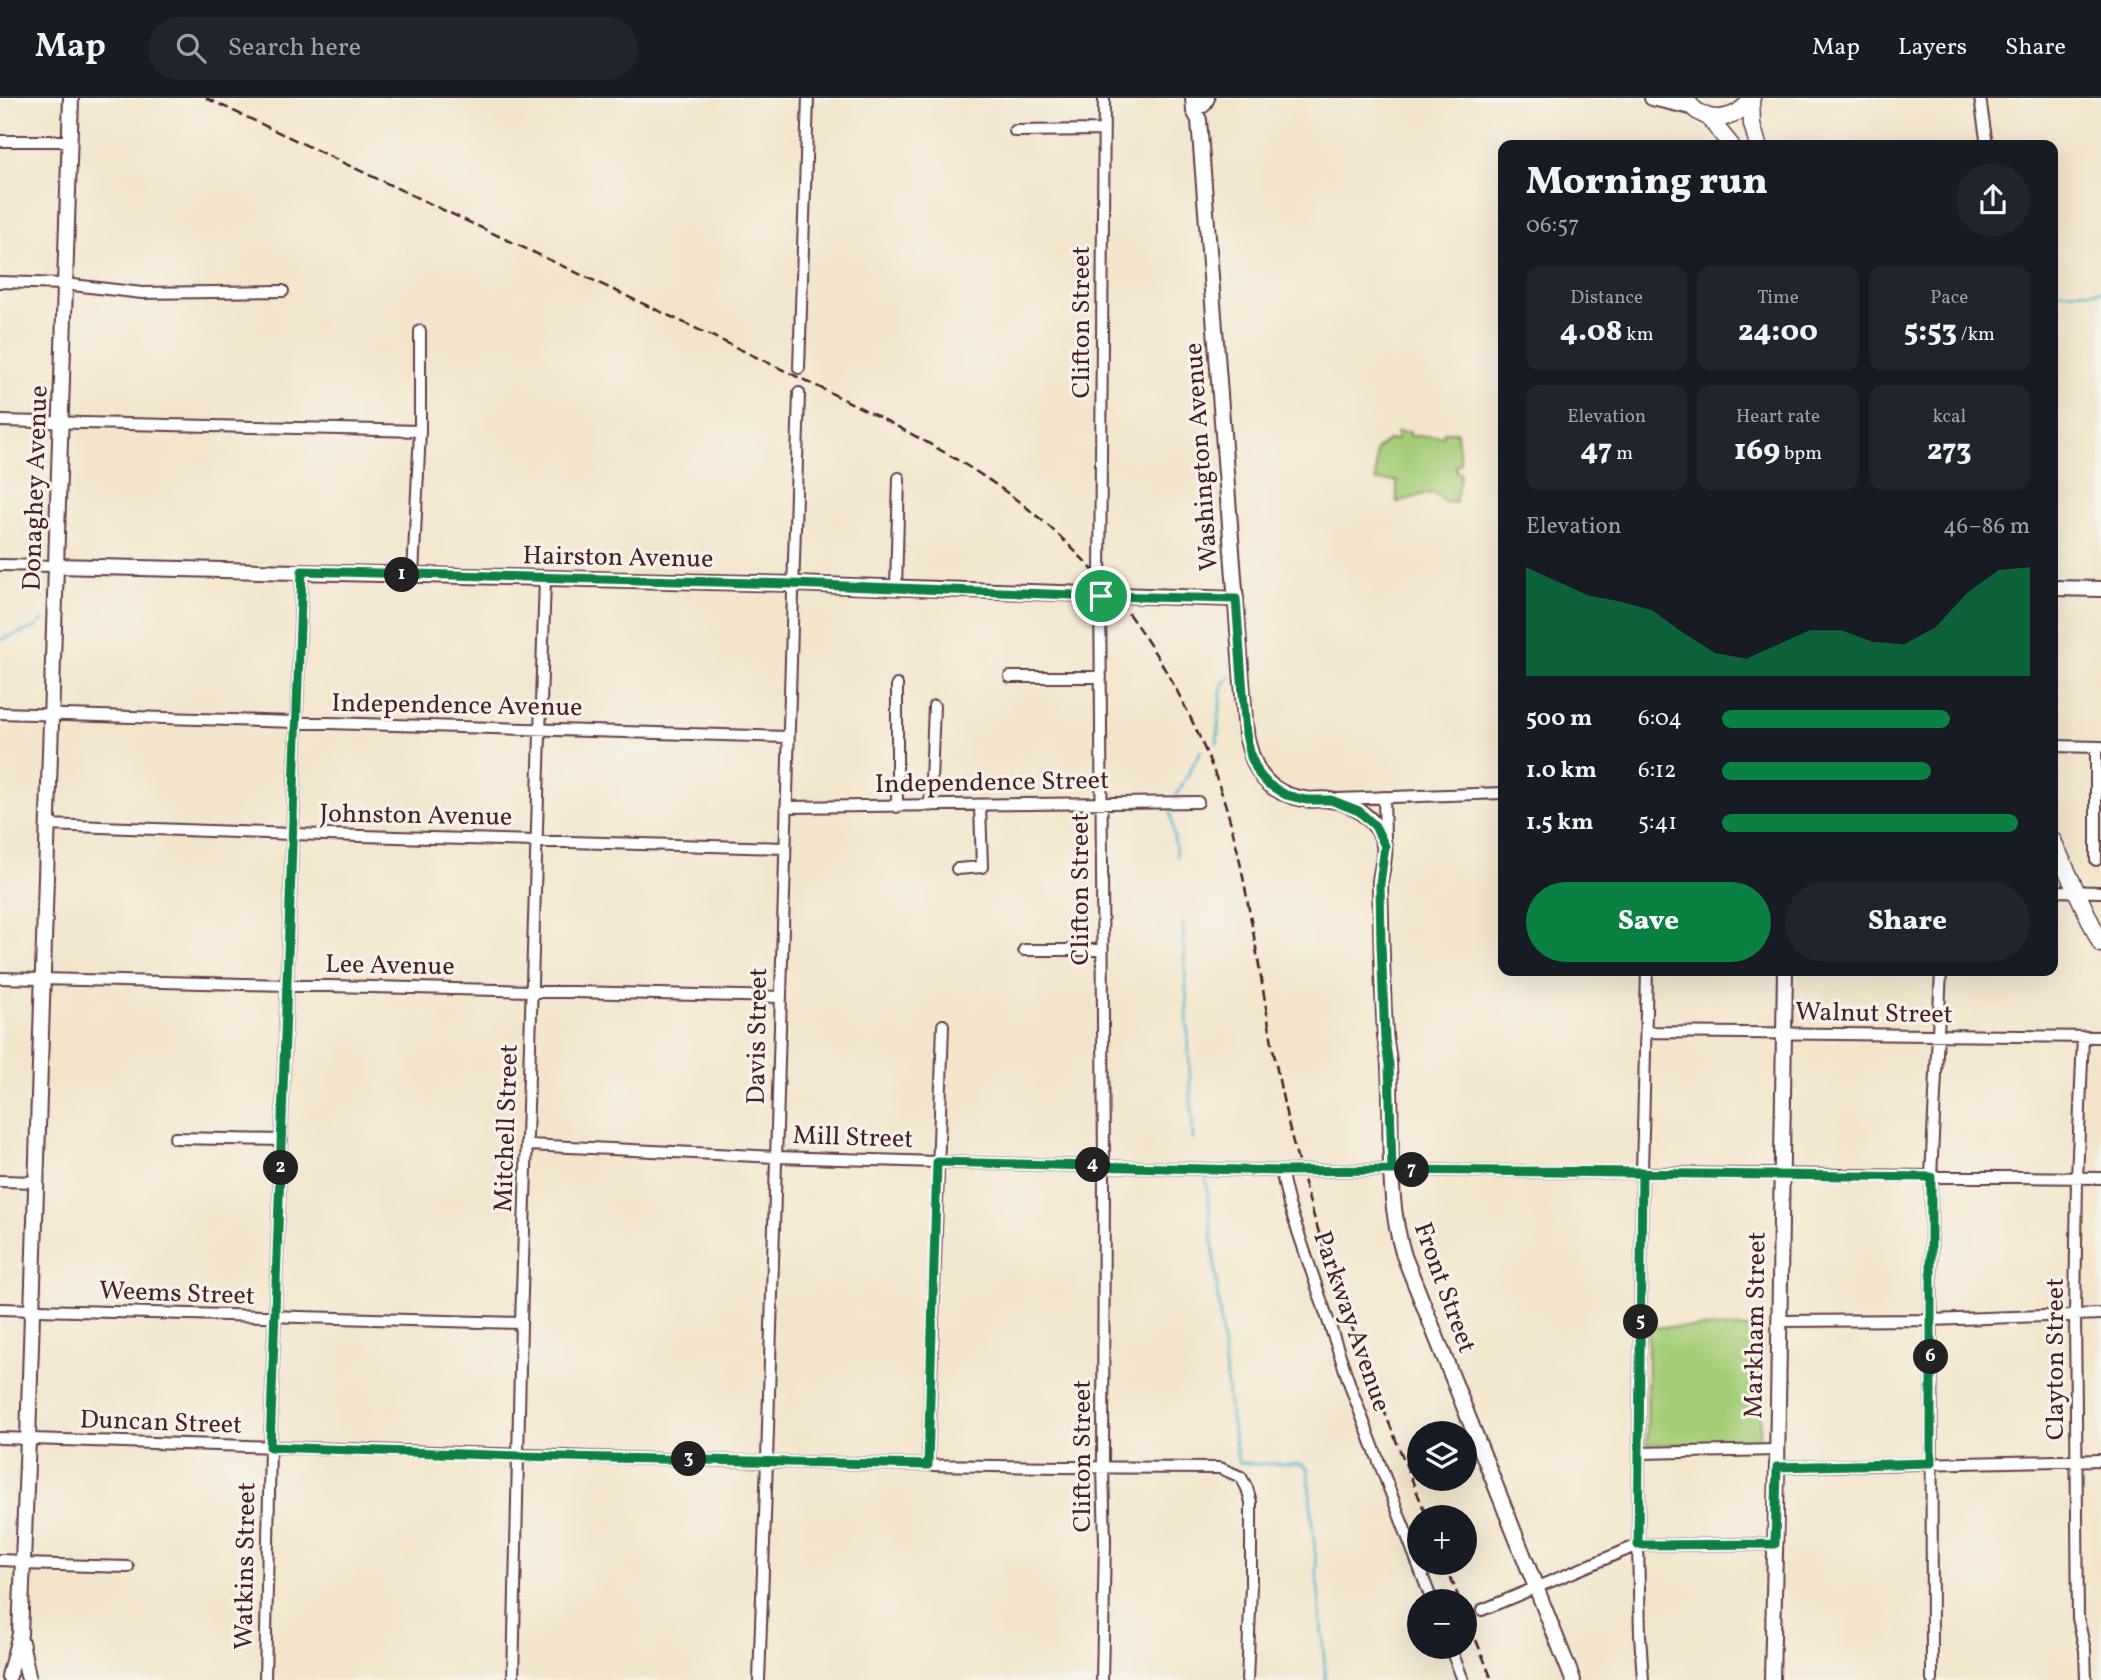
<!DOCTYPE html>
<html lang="en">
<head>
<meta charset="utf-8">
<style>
  :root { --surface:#171b24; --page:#20242c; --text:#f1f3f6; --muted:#9ea1a6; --line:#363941; --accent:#0b8043 }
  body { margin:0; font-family:Vollkorn,serif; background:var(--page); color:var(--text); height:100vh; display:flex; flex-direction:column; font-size:26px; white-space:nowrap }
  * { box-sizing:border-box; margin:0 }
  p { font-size:23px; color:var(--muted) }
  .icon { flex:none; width:38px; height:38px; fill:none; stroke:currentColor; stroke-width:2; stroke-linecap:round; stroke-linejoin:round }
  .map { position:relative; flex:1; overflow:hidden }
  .details { position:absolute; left:1498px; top:42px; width:560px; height:836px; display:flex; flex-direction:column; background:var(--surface); border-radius:14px; box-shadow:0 7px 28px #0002 }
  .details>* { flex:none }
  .fabs { position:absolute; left:1407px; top:1323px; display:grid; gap:14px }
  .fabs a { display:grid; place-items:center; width:70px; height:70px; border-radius:50%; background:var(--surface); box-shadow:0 7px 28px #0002; font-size:35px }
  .pin { position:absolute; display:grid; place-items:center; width:60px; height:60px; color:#fff; margin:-30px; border:4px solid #fff; border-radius:50%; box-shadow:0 2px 7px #0007 }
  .km { position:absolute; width:35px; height:35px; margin:-18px; border-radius:50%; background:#222; color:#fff; font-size:19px; line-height:35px; text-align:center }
  .round { display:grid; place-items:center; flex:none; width:74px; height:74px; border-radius:37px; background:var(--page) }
  .head { display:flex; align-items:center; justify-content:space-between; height:119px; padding:0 28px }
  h1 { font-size:38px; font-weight:800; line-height:52px }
  .stats { display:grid; grid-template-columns:repeat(3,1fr); gap:10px; height:119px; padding:7px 28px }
  .stats div { display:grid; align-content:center; border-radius:14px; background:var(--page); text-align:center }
  .stats b { font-size:30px; font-weight:800 }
  .stats small { font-size:19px; font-weight:400 }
  .stats p { font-size:19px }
  .chart { height:196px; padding:14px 28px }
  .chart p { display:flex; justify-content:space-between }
  .chart svg { width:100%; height:126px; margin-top:7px; fill:var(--accent); opacity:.7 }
  .cta { display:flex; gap:14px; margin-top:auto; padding:14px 28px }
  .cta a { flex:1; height:80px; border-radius:42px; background:var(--accent); color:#fff; font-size:28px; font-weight:800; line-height:80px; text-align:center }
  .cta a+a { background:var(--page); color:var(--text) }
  ul { padding:0 28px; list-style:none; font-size:23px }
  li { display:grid; grid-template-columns:112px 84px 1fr; align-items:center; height:52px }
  li i { height:18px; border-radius:9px; background:var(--accent) }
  header { display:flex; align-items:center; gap:42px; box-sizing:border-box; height:98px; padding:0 35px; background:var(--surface); border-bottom:2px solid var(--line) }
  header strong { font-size:33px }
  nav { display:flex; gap:38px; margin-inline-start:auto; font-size:24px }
  .search { width:490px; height:63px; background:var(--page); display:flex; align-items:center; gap:18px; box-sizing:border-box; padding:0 24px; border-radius:38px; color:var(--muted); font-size:26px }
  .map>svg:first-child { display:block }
  .green { fill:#a5cd78; stroke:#787652; stroke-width:2 }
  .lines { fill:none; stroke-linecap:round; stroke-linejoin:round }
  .stream { stroke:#4bb1ca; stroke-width:2.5 }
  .street-casing { stroke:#633d43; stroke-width:14 }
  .secondary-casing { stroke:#633d43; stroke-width:18 }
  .primary-casing { stroke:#633d43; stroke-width:19 }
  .street { stroke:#fff; stroke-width:10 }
  .secondary { stroke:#fff; stroke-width:14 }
  .primary { stroke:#fff; stroke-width:16 }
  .rail { stroke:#4a1f2b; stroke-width:2.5; stroke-dasharray:10 5; stroke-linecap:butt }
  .route-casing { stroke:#fff; stroke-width:14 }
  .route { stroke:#0b8043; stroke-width:9 }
  .labels { text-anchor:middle; stroke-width:6; stroke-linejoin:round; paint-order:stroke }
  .street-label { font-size:26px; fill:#4a1f2b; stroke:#f7f3e8 }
</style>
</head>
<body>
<header>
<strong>Map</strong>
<div class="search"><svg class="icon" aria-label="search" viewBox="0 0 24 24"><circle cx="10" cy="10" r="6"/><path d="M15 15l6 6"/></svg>Search here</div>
<nav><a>Map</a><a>Layers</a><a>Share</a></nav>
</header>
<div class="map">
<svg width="2101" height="1582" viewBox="0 0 2101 1582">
  <rect width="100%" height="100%" fill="#f7f3e8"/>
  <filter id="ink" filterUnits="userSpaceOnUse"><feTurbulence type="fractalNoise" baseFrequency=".0143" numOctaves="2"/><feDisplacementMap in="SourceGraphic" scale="14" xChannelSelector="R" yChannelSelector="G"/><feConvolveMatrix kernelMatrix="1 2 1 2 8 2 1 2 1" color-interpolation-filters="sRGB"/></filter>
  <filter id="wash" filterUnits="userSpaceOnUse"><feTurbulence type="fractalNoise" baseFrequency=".00686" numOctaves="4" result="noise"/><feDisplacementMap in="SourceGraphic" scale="28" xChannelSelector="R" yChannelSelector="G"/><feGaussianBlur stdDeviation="1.57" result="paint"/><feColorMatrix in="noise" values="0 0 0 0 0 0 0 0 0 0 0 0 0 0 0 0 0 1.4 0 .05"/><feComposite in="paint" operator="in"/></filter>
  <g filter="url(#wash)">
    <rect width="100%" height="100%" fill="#f3e5cc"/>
    <path class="green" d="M1397,334H1410V338H1443L1444,334H1457C1457,346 1461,354 1460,366H1456V373L1460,374C1460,385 1456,394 1456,405L1444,404C1430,385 1413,404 1397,404V383H1376V352L1388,342H1397Z
      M1648,1229L1762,1230L1760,1346H1647Z"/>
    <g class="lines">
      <path class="stream" d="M2053,194L2101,193
        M0,542L35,530L42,523
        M1217,645L1221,594L1223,586L1230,579
        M1176,697C1186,683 1191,668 1201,653
        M1170,712L1177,759
        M1183,826L1193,1042
        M1206,1079L1229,1308L1238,1364L1253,1366H1302L1308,1372L1326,1582"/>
    </g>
  </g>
  <g filter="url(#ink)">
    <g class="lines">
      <g class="street-casing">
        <path id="street" d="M1980,0L1987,47
          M1015,33L1104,32
          M0,43H69
          M0,184L64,186L142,195L283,193
          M799,270L808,0
          M0,323L420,333
          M0,467L56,468
          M413,477L420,333V233
          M896,490L899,380
          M1010,579H1101
          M0,615L787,639
          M2053,648L2101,649
          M1384,699L1385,742
          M1338,701L1503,695
          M930,708L934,608
          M786,709L1198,704
          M897,709V587
          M47,727L292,736L785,750
          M2096,762V649
          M957,771L982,769L980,708
          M2053,793L2101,794
          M1024,852H1102
          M0,880L780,899
          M1646,934L2101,939
          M2083,939L2077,1080L2075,1217L2078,1520L2085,1552L2086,1582
          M175,1040L282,1042
          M528,1047L776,1059L937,1064L1281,1073L1392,1072L2101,1080
          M1281,1073L1289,1107L1352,1293L1432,1503
          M0,1083L37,1084
          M0,1211L521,1225
          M1779,1223L1930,1222L2101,1216
          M0,1340C406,1353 813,1369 1220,1370L1241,1379L1247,1390L1251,1404V1488L1247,1582
          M1640,1355L1777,1352
          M928,1367L943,927
          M1777,1369L2101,1362
          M0,1462L23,1463
          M23,1466L128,1469
          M1482,1512L1638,1447L1775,1446
          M1450,1549L1463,1582
          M265,1582L270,1349L302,473
          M513,1582L521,1225L545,481
          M759,1582L767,1363L799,295
          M1102,1582L1105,1445L1103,1369L1104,1067L1100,480L1104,0
          M1643,1582L1640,1537L1638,1447L1642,1074L1647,873
          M1932,1582L1931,1079L1941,873"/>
      </g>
      <g class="secondary-casing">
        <path id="secondary" d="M1193,0L1194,13L1199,22L1246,636C1253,671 1265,695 1304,701C1312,703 1321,700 1330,702C1353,704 1380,724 1384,747C1386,757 1381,773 1380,784C1380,798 1381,812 1381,826C1382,863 1383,900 1385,937C1386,948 1389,958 1389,969C1393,1032 1385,1098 1404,1158L1573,1582
          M1652,0L1691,9
          M1203,7L1207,0
          M56,468L792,486L1236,501
          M2053,490L2101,491
          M21,1544L28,1578
          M9,1578L20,1536L28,1341L71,0
          M1772,1582L1777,1369L1785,873"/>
      </g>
      <g class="primary-casing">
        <path id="primary" d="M1685,0C1702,27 1734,26 1752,0
          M1751,1L1752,26L1758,47
          M1708,19L1731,47
          M2053,743L2101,846"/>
      </g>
      <use href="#street" class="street"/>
      <use href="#secondary" class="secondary"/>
      <use href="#primary" class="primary"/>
      <path class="rail" d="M206,0C363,74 519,148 676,221C731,247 786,273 841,300C907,333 975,367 1032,414C1115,482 1173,570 1212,669C1230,713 1240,760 1248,806C1264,889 1274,974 1296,1056C1329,1181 1379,1300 1427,1419
        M1445,1465L1460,1503
        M1465,1514L1492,1582"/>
    </g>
  </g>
  <g class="lines" filter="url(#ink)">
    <g class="route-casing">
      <path id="route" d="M1101,498L792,486L302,473L270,1349L518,1358L928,1367L937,1064L1281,1073L1392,1072L1642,1074L1638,1447L1775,1446L1777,1369L1931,1365V1079C1752,1077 1572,1074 1392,1072L1389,967L1385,941L1381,845L1380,786L1385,748L1375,728L1359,713L1331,702H1306L1286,697L1268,686L1259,676L1251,659L1246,636L1236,501L1101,498"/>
    </g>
    <use href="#route" class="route"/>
  </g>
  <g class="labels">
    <g class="street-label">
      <text transform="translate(1080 224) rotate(-90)" y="9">Clifton Street</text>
      <text transform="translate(1200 359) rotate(-94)" y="9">Washington Avenue</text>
      <text transform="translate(34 390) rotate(-88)" y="9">Donaghey Avenue</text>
      <text transform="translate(618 458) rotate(1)" y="9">Hairston Avenue</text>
      <text transform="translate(457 606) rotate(1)" y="9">Independence Avenue</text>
      <text transform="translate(992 683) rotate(-1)" y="9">Independence Street</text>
      <text transform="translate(416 716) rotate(1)" y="9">Johnston Avenue</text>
      <text transform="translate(1079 791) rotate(-90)" y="9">Clifton Street</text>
      <text transform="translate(390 866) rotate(1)" y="9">Lee Avenue</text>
      <text transform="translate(1874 914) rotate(1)" y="9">Walnut Street</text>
      <text transform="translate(756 938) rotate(-89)" y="9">Davis Street</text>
      <text transform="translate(505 1030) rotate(-88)" y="9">Mitchell Street</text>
      <text transform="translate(853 1038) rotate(2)" y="9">Mill Street</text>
      <text transform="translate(1446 1189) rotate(70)" y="9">Front Street</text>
      <text transform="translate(177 1194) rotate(2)" y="9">Weems Street</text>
      <text transform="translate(1353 1223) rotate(71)" y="9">Parkway Avenue</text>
      <text transform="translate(1754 1227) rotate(-89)" y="9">Markham Street</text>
      <text transform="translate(2054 1261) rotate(-90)" y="9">Clayton Street</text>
      <text transform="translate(161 1323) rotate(2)" y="9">Duncan Street</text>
      <text transform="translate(1081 1358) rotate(-90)" y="9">Clifton Street</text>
      <text transform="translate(244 1468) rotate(-89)" y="9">Watkins Street</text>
    </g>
  </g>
</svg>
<div class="fabs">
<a><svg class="icon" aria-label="layers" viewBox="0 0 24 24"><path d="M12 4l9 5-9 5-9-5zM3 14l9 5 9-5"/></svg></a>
<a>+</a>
<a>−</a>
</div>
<div class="pin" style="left:1101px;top:498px;background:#1e9e55"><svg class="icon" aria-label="arrive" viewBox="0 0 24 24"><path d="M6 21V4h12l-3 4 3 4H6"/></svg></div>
<b class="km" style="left:402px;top:477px">1</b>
<b class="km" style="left:281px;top:1070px">2</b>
<b class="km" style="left:689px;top:1361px">3</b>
<b class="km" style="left:1093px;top:1067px">4</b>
<b class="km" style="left:1641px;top:1224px">5</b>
<b class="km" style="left:1931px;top:1259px">6</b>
<b class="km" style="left:1412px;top:1072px">7</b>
<section class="details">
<div class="head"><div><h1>Morning run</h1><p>06:57</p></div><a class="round"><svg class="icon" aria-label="share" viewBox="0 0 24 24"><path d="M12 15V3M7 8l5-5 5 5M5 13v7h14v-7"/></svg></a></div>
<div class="stats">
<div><p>Distance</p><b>4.08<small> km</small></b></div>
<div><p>Time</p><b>24:00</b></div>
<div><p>Pace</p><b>5:53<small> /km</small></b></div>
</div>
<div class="stats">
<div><p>Elevation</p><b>47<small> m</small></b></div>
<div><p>Heart rate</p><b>169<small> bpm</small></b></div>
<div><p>kcal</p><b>273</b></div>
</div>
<div class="chart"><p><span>Elevation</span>46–86 m</p>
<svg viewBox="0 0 160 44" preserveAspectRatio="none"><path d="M0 44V6L10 11L20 16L30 18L40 21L50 29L60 36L70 38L80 33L90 28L100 28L110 32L120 33L130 27L140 15L150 7L160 6V44z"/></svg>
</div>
<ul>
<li><b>500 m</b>6:04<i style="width:74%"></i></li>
<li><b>1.0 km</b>6:12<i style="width:68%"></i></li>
<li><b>1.5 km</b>5:41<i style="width:96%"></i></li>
</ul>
<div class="cta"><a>Save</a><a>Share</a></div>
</section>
</div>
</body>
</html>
